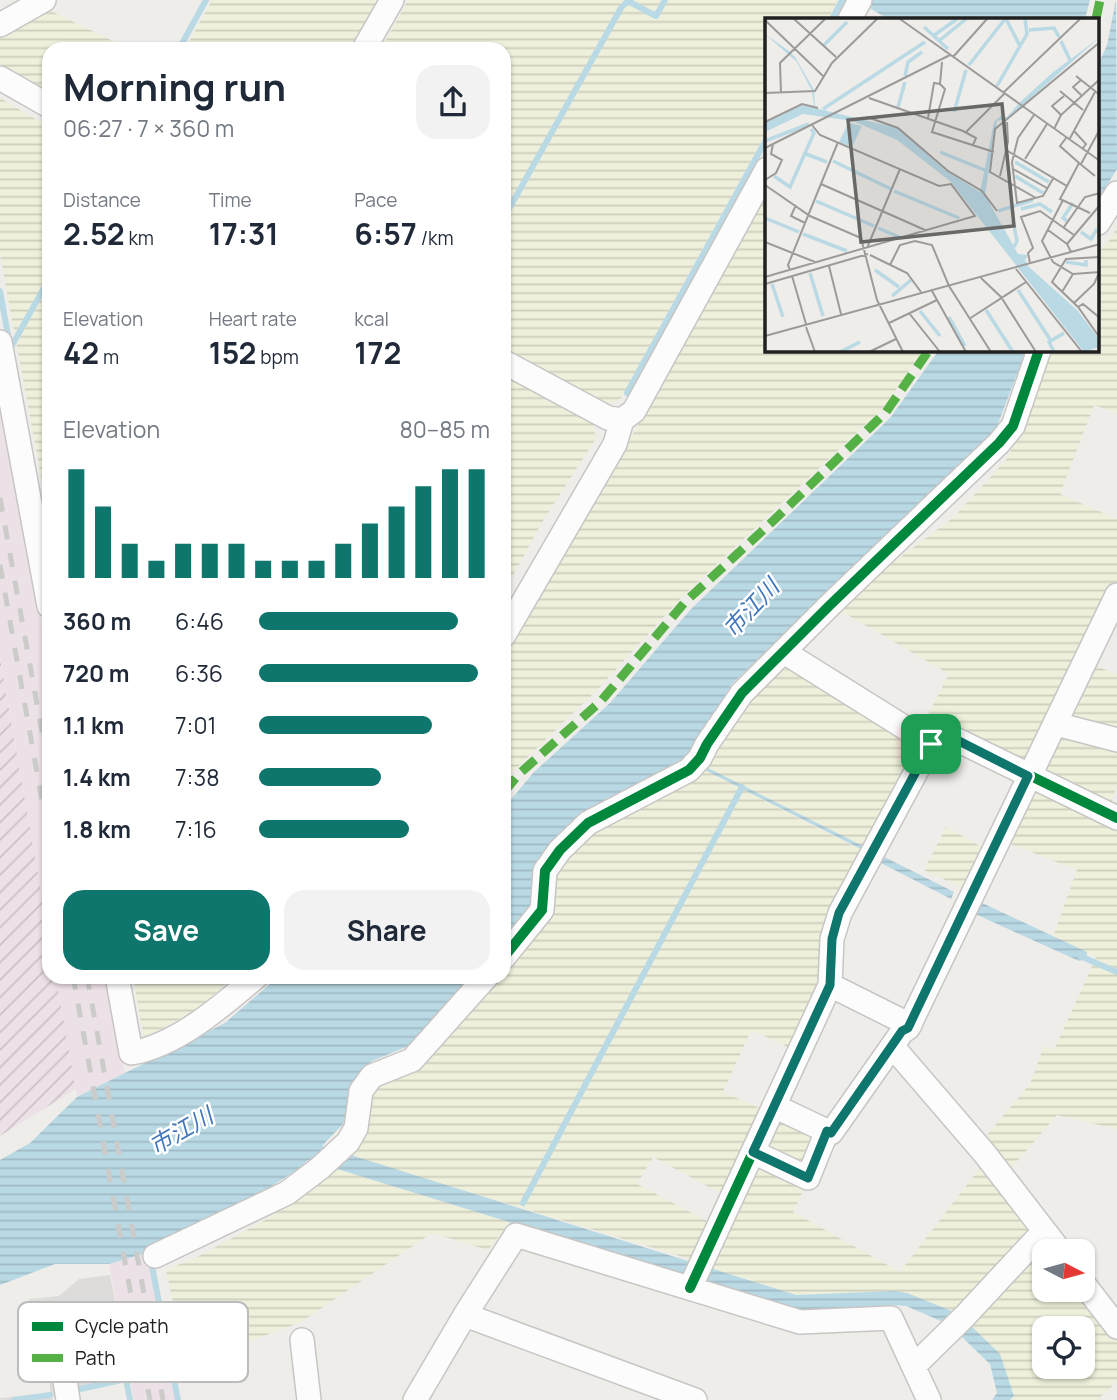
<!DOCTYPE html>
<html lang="en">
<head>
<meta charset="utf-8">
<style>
  :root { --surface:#fff; --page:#f2f2f3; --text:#1f2937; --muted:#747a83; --accent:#0f766e }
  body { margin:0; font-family:Manrope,"Noto Sans JP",sans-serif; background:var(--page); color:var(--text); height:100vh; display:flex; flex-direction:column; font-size:26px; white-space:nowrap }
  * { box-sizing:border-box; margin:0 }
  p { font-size:23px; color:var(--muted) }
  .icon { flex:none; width:38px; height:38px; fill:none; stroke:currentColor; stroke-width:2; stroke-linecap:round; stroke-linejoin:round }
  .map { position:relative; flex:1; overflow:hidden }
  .panel { position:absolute; left:42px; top:42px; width:469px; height:942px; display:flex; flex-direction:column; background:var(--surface); border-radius:21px; box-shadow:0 2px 5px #0004 }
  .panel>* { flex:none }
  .needle { width:46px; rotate:96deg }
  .buttons { position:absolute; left:1032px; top:1239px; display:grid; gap:14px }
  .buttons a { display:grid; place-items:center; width:63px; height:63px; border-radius:14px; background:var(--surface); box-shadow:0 2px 5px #0004; font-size:35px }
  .pin { position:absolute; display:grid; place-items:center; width:60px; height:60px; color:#fff; margin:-30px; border-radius:14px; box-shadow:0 4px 10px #0006 }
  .round { display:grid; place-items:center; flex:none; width:74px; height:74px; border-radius:21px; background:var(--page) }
  .head { display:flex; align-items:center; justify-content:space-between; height:119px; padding:0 21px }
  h1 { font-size:38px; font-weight:700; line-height:52px }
  .metrics { display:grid; grid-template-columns:repeat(3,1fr); gap:10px; height:119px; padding:7px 21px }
  .metrics div { display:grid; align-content:center }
  .metrics b { font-size:30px; font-weight:700 }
  .metrics small { font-size:19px; font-weight:400 }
  .metrics p { font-size:19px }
  .chart { height:196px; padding:14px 21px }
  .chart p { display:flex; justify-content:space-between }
  .chart svg { width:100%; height:126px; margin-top:7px; stroke:var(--accent); stroke-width:6 }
  .button { display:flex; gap:14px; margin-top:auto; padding:14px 21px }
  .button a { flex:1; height:80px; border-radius:21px; background:var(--accent); color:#fff; font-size:28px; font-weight:700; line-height:80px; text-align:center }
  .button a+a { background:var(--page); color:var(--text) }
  ul { padding:0 21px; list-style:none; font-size:23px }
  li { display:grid; grid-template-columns:112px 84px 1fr; align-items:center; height:52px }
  li i { height:18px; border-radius:9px; background:var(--accent) }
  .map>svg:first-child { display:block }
  .industrial { fill:url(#industrial-furrows) }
  .religious { fill:#dddcda }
  .railway { fill:#ede1e8 }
  .farmland { fill:url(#farmland-rules); fill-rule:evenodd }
  .water { fill:url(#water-rules) }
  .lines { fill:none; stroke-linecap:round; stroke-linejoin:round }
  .stream { stroke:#b9d9e5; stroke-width:6 }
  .minor-casing { stroke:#c7c6c5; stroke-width:26 }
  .minor { stroke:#fdfcfc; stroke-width:23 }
  .rail { stroke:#cbcbca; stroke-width:5; stroke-dasharray:14 14; stroke-linecap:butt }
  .quiet { stroke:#55b145; stroke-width:9; stroke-dasharray:18 9; stroke-linecap:butt }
  .cycleway-casing { stroke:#fff; stroke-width:15 }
  .cycleway { stroke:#00873e; stroke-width:10 }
  .route-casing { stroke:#fff; stroke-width:14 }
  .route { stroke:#0f766e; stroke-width:9 }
  .labels { text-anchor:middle; stroke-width:5; stroke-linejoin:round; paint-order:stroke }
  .water-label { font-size:23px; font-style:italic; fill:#4278bb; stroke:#fff }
  .inset-river { fill:none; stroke:#b9d9e5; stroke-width:3.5 }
  .inset-road { fill:none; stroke:#9c9b99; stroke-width:2 }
  .view { fill:#686866; fill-opacity:0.15; stroke:#686866; stroke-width:3.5 }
  .inset-edge { fill:none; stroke:#202020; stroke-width:3.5 }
  .key { fill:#fff; stroke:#bcbcbc; stroke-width:2 }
  .key-label { font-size:19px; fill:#202020 }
</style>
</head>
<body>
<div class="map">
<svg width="1117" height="1400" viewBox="0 0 1117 1400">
  <defs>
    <pattern id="industrial-furrows" width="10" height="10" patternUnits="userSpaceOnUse" patternTransform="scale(1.75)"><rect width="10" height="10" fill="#ede1e8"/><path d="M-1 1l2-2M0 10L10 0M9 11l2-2" fill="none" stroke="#cbc1c7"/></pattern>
    <pattern id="farmland-rules" width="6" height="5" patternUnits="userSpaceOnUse" patternTransform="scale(1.75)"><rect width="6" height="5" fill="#eef0db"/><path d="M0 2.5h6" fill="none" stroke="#cccebc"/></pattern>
    <pattern id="water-rules" width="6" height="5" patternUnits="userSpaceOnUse" patternTransform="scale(1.75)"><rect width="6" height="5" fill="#b9d9e5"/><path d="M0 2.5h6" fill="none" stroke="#9fbac4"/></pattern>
  </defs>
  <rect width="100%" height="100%" fill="#efede9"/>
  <path class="industrial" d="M0,658L49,936V976L56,977L76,1089L0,1136Z"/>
  <path class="religious" d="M110,1275L130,1379L52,1397L53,1400H0V1398L50,1393L48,1351L29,1299L59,1296L79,1279Z"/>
  <path class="railway" d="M0,395L49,666V936L0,658Z
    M56,977H107L125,1073L77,1097Z
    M149,1252L178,1400H134L109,1264Z"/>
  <path class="farmland" d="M212,0H382L354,49H185Z
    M408,0H838L828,19H767V131L621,398L613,403H601L504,350V49H381Z
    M47,9L129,49H49V92L0,64V33Z
    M0,98L49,127V519L0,255Z
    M767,191V350H923L883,408L683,596L598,689L504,780V655L614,466L622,443H628Z
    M1117,226V413L1094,405L1060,494L1117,519V582L1052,723L1031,759L1017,763L920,730L949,674L834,607L954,517L1006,460L1030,412L1050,350H1098V253L1112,237Z
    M504,375L593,424L596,438L541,524L504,592Z
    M792,665L923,745L862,846L706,767L748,694Z
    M1092,665L1117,674V735L1069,716Z
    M1060,733L1117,744V786L1110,805L1049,778L1042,764Z
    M705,770L863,851L823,983L790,1048L751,1030L723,1092L762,1109L724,1195L653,1157L637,1184L711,1223L693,1260L350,1156L363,1136L366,1094L495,977L504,976V966L549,884L591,827L696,771Z
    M1026,787L1117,828V1129L1057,1115L1006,1174L981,1142L1030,1084L1044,1046L1054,1050L1096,957L1053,937L1077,870L1001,840Z
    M946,827L987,850L967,890L924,870Z
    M133,977H234L197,1009L144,1039Z
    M773,1115L820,1133L805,1172L765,1152Z
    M762,1161L807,1182L793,1212L900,1272L985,1161L1036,1225L959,1314L907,1293L895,1291L796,1295L707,1267L750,1168Z
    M335,1168L510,1222L488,1250L432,1233L301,1322L242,1344L186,1361L166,1270L197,1257L267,1219Z
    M1041,1241L1056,1251H1045V1290H1083L1117,1332V1382L1097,1400H1010L1013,1396L967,1322ZM1045,1328H1083V1367H1045Z"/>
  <path class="water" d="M872,0H1090L1085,19H888L868,7Z
    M1116,0L1117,169L1098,200V65L1107,45Z
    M939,350H1026L995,432L732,684L695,746L682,759L586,815L534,899L526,917L504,942V808L533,773L610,703L691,609L890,418Z
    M706,767L954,892L951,899L875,860L859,848L705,770Z
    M978,901L1087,952L1086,959L1079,961L973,913Z
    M278,977H472L411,1045L372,1061L355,1080L349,1111L343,1124L322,1146L796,1295L895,1291L907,1293L959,1314L1000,1354L1014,1396L1010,1400H992L997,1393L990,1364L963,1338L943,1322L906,1306L893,1305L801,1312L308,1160L297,1170L245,1203L149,1252L109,1264H55L0,1285V1160L30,1143L77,1097L225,1023Z"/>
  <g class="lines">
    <path class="stream" d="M832,19L842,0
      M179,49L206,0
      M504,218L621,8L628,1L656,16L665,0
      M0,291L9,341
      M10,349L49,279
      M627,393L767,138
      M1080,956L1117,972
      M523,1203L742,787
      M151,1261L178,1400
      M71,1391L126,1379L130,1400
      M14,1400L50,1395"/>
    <g class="minor-casing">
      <path id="minor" d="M850,19L860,0
        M0,25L44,0
        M364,49L392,0
        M0,78L49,106
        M1098,223L1117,193
        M0,342L49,606
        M504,362L608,418L622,420
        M504,635L615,444L622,420L634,411L767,169
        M784,652L931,744
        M1056,724L1117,740
        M504,957L542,910L545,871L560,850L588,823L689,770L700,758L707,744L742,693L830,605L999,443L1013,426L1039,350
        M117,976L131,1053C176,1046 222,1006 257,976
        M830,985L910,1025
        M893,1047L985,1154L1060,1251
        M774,1106L831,1133L902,1032L908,1028L1117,595
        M753,1152L808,1178L827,1131
        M155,1256L287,1193L320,1168L348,1142L356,1128L361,1091L372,1076L412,1060L487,976
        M1083,1283L1117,1327
        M690,1288L830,985L832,939L840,913L931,744L951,737L1117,818
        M465,1315L695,1400
        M302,1340L309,1400
        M914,1366L965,1316L1044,1231
        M64,1374L68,1400
        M415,1400L465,1315L516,1235L800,1322L891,1318L929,1400"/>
    </g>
    <use href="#minor" class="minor"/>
    <path class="rail" d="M0,498L49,771
      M0,565L49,840
      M73,976L150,1400
      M87,976L163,1400"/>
    <path class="quiet" d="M1096,19L1100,0
      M504,792L519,774L601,701L685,602L773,521L886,412L929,350"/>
    <g class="cycleway-casing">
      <path id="cycleway" d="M504,957L542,910L545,871L560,850L588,823L689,770L700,758L707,744L742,693L830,605L999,443L1013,426L1039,350
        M690,1288L830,985L832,939L840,913L931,744L951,737L1117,818"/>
    </g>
    <use href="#cycleway" class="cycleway"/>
  </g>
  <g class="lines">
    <g class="route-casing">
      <path id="route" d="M951,737L1028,776L908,1028L902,1031L831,1133L827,1131L808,1178L753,1152L830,985L832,939L839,913L931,744Z"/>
    </g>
    <use href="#route" class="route"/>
  </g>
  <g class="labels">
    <g class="water-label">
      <text transform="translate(751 608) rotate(-47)" y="8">市江川</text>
      <text transform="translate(181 1131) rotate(-30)" y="8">市江川</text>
    </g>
  </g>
  <g transform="translate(765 18)">
    <rect width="334" height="334" fill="#efede9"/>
    <path d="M0,16L24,33L30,39L49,72L50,90L132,110L180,152L215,174L229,104L237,97L242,99L254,85L287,55L334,20L242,101L232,103L220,177L253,236L263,237L260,242L264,249L312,292L334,321V329L319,334L185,163L132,122L88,103L38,96L0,114V105L37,87L49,89L47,73L32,44ZM83,105L97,108L87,129L74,124Z" fill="#b9d9e5"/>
    <path class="inset-river" d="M241,1L255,28M159,9L183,31M264,12L289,10L294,19M168,18L192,1M175,22L201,1M296,23L305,42M59,27L82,4M204,47L240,1M140,58L143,44L157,34M232,68L262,16L260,1M133,89L140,64M58,91L160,24M189,94L201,52M0,123L44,106M175,134L222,153M41,136L62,144M68,143L126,171M250,144L284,164M9,158L25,169L49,115L46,111M250,158L278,175M129,173L194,200M51,183L109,208M256,191L275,186L287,194M233,193L268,182M0,200L34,214M248,203L252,223L249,229M302,203L298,200L308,185M113,210L134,219M316,214L326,221L332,211M38,216L82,233M301,244L321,247V242M110,252L134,269M45,255L58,298M7,266L18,299M253,272L286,323M127,278L146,262M221,292L248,334M155,293L175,318M184,299L200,328M75,334L95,324M289,334L284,324L299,315"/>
    <path class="inset-road" d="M29,1L71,39M135,1L335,143M0,2L58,58M188,39L222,1M177,44L175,66L180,71L167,114L229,134M311,58L335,77M316,62L308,69L316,77M295,73L318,92M239,74L315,1M0,75L50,73L67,45L112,1M16,75L15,45L60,1M104,80L198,113L211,120L208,127M269,97L253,120L247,144L252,185L278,178L289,159M296,97L287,88L299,78M102,99L133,110L183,153L217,173L232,193M163,100L169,65L175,66M0,104L37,86L53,90M289,111L296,97L335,61M309,113L321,126L318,130M201,114L239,76M301,120L295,128L314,145M304,122L330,74M0,130L185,37M241,132L302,168L314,145L330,158M260,141L282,106M316,146L335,111M248,151L282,170M235,158L243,124L242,104M0,162L11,155L17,142L6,136L8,126M56,166L160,212M0,167L45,198L96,220L112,282L138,334M302,168L295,181L325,195M271,180L225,154L230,111L335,24M298,182L277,223L288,244L308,256L335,254M31,187L26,198L40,205M299,209L320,179L335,175M283,212L302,226M0,224L50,244M102,230L135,151M306,234L302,226L335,187M105,237L142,255L156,274M335,239L301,241L287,264L313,289L335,320M265,245L263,235L268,230L256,199L275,193L309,217M125,247L135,227L150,223L167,227L184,268L226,334M64,248L76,296M251,251L317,334M25,252L23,247L73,124M27,258L41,306M0,259L210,198L186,166L174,168L55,117L47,107M216,260L236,279L271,334M0,266L103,236M167,273L201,334M297,274L308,256M309,285L329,266L334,255M313,289L318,286L335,300M144,295L175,334M204,301L261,264M124,305L172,282M41,309L50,334M0,318L335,226M104,334L131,321"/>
    <path class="view" d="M237,86L249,208L96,224L83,102Z"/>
    <rect width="334" height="334" class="inset-edge"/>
  </g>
  <rect x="18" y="1302" width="230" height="80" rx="10" class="key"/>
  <rect x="32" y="1322" width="31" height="9" fill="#00873e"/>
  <rect x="32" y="1354" width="31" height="8" fill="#55b145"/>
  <g class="key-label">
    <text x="75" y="1333">Cycle path</text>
    <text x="75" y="1365">Path</text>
  </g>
</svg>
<div class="buttons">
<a><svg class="needle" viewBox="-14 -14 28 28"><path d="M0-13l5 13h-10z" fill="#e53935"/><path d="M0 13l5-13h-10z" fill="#747a83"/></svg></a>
<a><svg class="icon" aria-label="locate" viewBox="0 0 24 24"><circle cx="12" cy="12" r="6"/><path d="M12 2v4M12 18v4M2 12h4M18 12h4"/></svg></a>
</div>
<div class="pin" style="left:931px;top:744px;background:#1e9e55"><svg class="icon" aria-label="arrive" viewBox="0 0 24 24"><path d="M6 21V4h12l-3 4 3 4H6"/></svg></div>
<section class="panel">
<div class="head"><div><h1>Morning run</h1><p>06:27 · 7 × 360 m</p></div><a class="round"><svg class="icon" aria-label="share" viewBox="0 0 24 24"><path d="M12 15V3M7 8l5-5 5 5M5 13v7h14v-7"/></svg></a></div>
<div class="metrics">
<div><p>Distance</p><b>2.52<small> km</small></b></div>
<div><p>Time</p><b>17:31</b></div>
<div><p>Pace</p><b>6:57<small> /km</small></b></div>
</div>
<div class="metrics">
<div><p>Elevation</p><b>42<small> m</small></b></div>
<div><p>Heart rate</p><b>152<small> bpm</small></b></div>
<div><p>kcal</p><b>172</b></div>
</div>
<div class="chart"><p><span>Elevation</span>80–85 m</p>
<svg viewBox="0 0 160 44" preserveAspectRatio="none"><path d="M5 44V6M15 44V19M25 44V32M35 44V38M45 44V32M55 44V32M65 44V32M75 44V38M85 44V38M95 44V38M105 44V32M115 44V25M125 44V19M135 44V12M145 44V6M155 44V6"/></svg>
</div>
<ul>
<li><b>360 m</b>6:46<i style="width:86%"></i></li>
<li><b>720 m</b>6:36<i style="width:95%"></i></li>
<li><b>1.1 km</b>7:01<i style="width:75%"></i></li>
<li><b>1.4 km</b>7:38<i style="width:53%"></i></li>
<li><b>1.8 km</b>7:16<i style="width:65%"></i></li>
</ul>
<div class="button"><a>Save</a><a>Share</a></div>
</section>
</div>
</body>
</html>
